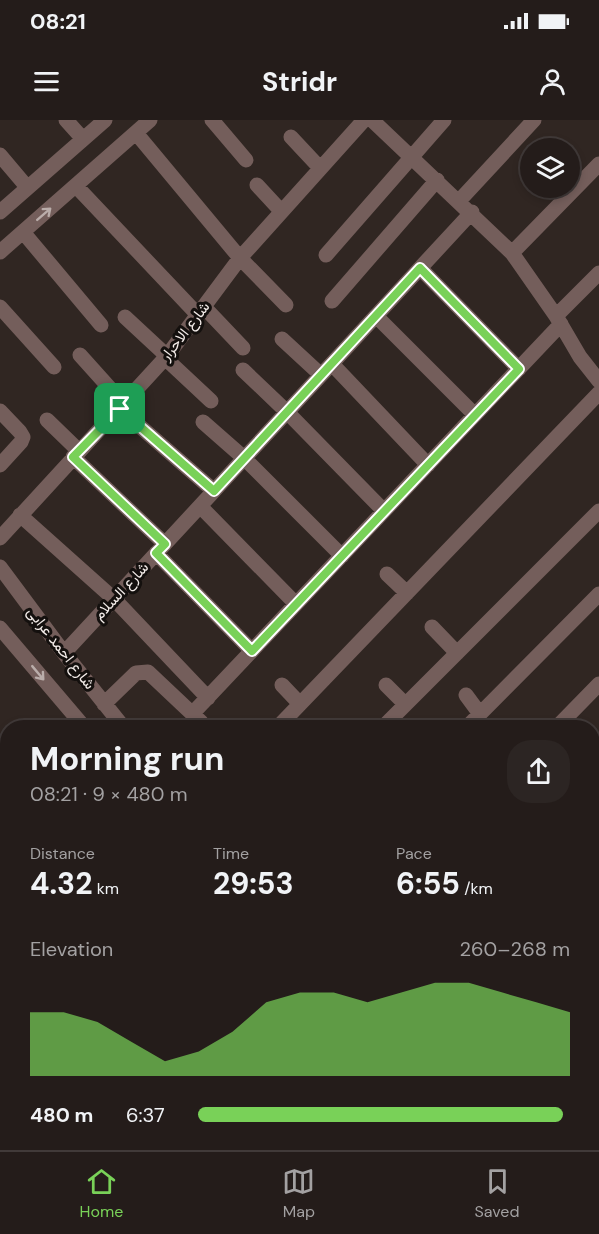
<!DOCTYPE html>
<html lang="en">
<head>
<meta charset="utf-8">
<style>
  :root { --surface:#241c1a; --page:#2c2523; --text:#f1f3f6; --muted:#a3a1a2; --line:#413a39; --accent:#79d158 }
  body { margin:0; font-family:"DM Sans",Vazirmatn,sans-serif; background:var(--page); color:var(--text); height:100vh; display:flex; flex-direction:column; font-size:22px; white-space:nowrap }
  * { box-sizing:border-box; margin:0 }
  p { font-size:20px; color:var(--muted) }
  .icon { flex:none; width:33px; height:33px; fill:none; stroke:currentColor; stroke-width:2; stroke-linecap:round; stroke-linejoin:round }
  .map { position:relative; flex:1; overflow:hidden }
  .drawer { position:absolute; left:0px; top:600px; width:600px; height:430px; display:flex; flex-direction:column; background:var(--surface); border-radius:24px 24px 0 0; box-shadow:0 3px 9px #0003,0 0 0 2px var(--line) }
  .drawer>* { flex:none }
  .controls { position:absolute; left:520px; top:18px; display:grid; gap:12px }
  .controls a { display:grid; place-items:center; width:60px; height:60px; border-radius:50%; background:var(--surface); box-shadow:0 3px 9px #0003,0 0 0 2px var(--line); font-size:30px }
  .pin { position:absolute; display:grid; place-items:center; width:51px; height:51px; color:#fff; margin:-26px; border-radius:12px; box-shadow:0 3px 9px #0006 }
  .round { display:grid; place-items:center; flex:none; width:63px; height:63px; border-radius:24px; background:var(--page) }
  .summary { display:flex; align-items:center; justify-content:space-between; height:102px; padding:0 30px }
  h1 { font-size:33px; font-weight:700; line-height:45px }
  .figures { display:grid; grid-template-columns:repeat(3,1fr); gap:9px; height:102px; padding:6px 30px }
  .figures div { display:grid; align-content:center }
  .figures b { font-size:30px; font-weight:700 }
  .figures small { font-size:16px; font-weight:400 }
  .figures p { font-size:16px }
  .chart { height:168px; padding:12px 30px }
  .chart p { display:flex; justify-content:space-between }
  .chart svg { width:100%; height:108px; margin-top:6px; fill:var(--accent); opacity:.7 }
  ul { padding:0 30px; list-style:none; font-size:20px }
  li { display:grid; grid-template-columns:96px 72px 1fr; align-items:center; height:45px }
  li i { height:15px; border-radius:8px; background:var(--accent) }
  .status { display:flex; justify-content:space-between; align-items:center; height:42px; padding:0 30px; background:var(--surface); direction:ltr }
  .status svg { height:16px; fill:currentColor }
  header { display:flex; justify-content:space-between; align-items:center; height:78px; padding:0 30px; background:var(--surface); font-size:27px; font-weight:700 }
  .tabs { display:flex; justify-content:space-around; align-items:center; height:84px; border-top:2px solid var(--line); background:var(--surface); font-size:16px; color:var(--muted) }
  .tabs a { display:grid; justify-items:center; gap:3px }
  .tabs .current { color:var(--accent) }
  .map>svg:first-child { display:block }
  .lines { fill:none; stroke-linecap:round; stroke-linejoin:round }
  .minor { stroke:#745e5b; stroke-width:15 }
  .oneway { stroke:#baadaa }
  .route-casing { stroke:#fff; stroke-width:12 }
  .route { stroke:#79d158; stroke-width:8 }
  .labels { text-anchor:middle; stroke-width:6; stroke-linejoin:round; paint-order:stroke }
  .street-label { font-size:15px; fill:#f4edea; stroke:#14100e }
</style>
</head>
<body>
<div class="status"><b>08:21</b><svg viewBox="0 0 49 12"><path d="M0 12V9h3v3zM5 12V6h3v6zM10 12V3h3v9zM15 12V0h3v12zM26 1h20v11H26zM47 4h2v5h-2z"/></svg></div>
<header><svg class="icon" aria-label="menu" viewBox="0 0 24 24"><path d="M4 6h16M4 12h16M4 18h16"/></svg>Stridr<svg class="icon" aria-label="person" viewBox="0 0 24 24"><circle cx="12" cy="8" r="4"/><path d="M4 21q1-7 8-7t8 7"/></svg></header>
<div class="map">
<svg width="599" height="1030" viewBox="0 0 599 1030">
  <rect width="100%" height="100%" fill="#302622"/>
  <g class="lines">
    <path class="minor" d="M66,0L83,19
      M212,0L246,40
      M372,0L512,133L556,196L580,237L599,261
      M136,13L240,138L286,185
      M291,17L320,48
      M0,35L27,67
      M257,65L281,91
      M76,66L198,195
      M459,81L534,0
      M0,92L105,0
      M23,112L101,205
      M0,132L150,0
      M512,133L599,44
      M326,135L444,0
      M420,148L519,249
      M332,181L437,60
      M0,187L54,247
      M204,187L243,228
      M376,196L475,295
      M556,196L599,153
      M125,197L167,236
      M282,219L321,255
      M80,235L124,284
      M165,238L211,281
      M332,244L428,345
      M243,250L287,292L384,391
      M120,289L214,371
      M0,291L20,312L23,317L21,322L0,345
      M47,300L79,331
      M203,302L244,338L342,436
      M73,337L165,424
      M200,386L296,484
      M20,395L114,479L208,578
      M0,418L167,236L240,138L364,0
      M156,433L252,531
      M0,447L64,533L124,608
      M387,454L407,473
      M432,507L457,533
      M0,508L85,608
      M64,533L472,92
      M282,565L300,584
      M386,565L405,584
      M466,575L480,594
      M104,584L136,553L148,552L201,602L204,608
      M192,594L561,204
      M277,608L599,273
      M382,608L599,391
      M466,608L599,474
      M556,608L599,564
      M0,629L8,638
      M592,662L599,656
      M0,723L8,717
      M592,726L599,720
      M0,729L8,738
      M592,804L599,811
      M0,827L8,836
      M592,828L599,822
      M0,882L8,876
      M0,891L8,901
      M592,922L599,916
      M0,971L8,965
      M592,1005L599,1000
      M101,1023L107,1030
      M178,1023L184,1030
      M344,1023L350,1030
      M433,1023L439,1030
      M483,1023L489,1030
      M65,1030L73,1023
      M215,1030L223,1023
      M324,1030L332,1023
      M563,1030L571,1023"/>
  </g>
  <defs><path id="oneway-shaft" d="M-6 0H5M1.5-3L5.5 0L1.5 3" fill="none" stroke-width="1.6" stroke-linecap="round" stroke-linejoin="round" transform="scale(1.5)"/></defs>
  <g class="oneway">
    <use href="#oneway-shaft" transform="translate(44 94) rotate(-41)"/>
    <use href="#oneway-shaft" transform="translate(38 553) rotate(50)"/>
  </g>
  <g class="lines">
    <g class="route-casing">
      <path id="route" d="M420,148L519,249L252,531L156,433L165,424L73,337L120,289L214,371Z"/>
    </g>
    <use href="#route" class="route"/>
  </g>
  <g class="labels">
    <g class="street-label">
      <text transform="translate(185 211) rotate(-52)" y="5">شارع الاحرار</text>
      <text transform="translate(121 471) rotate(-47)" y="5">شارع السلام</text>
      <text transform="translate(61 528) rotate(52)" y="5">شارع احمد عرابى</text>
    </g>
  </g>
</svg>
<div class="controls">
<a><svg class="icon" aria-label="layers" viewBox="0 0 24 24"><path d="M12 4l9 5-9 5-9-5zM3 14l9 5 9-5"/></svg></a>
</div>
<div class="pin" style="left:120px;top:289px;background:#1e9e55"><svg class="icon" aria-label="arrive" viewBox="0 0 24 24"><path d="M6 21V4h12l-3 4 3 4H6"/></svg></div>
<section class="drawer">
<div class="summary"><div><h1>Morning run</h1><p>08:21 · 9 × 480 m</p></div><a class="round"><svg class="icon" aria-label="share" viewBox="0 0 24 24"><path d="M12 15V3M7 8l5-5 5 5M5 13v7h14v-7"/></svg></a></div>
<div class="figures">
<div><p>Distance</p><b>4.32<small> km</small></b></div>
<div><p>Time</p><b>29:53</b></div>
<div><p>Pace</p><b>6:55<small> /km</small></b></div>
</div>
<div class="chart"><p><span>Elevation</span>260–268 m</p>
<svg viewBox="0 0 160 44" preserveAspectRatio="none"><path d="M0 44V18L10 18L20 22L30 30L40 38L50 34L60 26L70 14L80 10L90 10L100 14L110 10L120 6L130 6L140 10L150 14L160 18V44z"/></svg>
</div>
<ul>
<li><b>480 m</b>6:37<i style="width:98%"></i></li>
</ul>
</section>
</div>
<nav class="tabs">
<a class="current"><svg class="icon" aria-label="home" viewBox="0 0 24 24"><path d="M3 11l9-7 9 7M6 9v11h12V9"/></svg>Home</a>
<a><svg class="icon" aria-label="map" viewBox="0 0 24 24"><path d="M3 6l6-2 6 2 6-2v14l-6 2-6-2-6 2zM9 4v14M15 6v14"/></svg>Map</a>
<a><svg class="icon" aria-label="saved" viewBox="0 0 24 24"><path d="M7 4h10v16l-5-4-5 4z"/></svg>Saved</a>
</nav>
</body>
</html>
